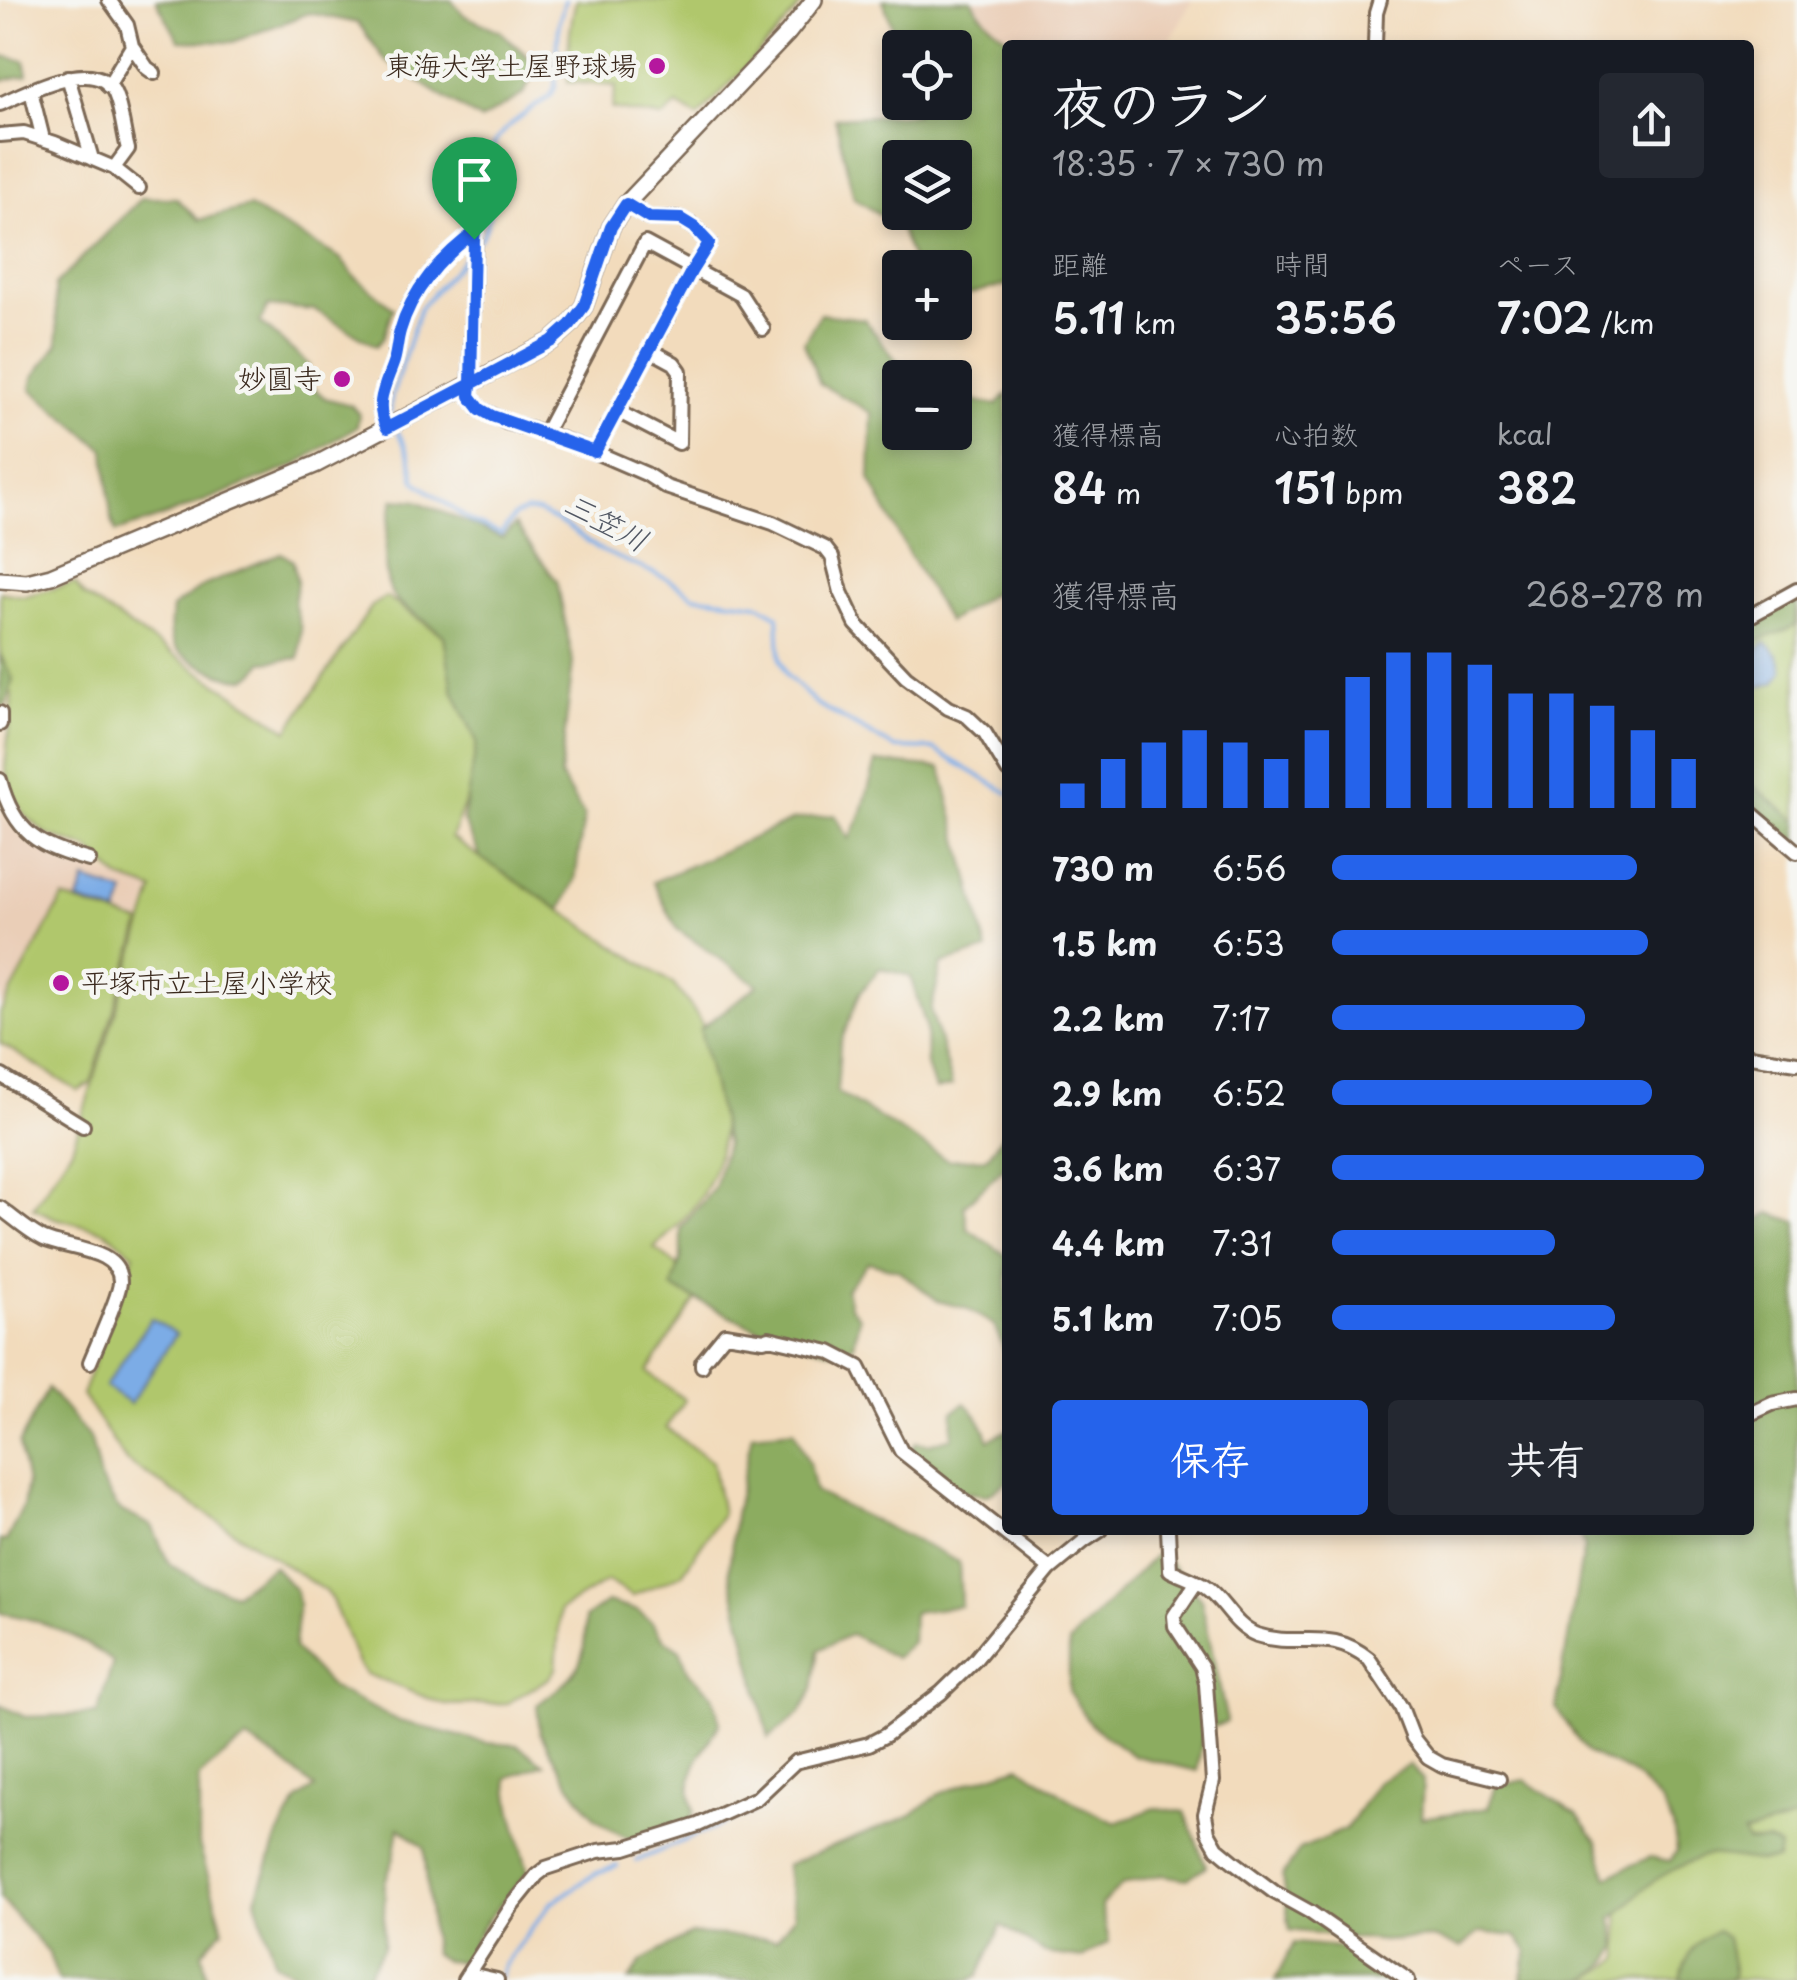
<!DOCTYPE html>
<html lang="ja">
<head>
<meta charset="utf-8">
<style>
  :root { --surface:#171b24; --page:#242831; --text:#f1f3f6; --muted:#9ea1a6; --accent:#2563eb }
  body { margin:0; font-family:"Playpen Sans","Klee One",sans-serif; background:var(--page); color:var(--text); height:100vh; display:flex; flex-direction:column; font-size:38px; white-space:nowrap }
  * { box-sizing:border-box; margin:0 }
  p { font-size:32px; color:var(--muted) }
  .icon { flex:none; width:55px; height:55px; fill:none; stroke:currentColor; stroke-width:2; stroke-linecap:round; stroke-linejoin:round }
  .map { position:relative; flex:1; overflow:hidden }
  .sheet { position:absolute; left:1002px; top:40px; width:752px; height:1495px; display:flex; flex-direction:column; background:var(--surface); border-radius:10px; box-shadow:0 5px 15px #0003 }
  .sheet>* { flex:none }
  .fabs { position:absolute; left:882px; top:30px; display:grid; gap:20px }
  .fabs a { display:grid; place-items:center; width:90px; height:90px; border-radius:10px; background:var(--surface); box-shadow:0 5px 15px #0003; font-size:50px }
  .pin { position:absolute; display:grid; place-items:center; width:85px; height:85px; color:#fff; margin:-102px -42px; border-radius:50% 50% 50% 0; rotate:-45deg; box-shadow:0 0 10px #0007 }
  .pin .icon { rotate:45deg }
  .round { display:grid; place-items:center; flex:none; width:105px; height:105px; border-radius:10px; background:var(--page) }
  .summary { display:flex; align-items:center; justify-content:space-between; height:170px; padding:0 50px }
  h1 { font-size:55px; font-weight:600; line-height:75px }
  .metrics { display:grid; grid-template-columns:repeat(3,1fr); gap:15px; height:170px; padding:10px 50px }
  .metrics div { display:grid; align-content:center }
  .metrics b { font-size:42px; font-weight:600 }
  .metrics small { font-size:28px; font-weight:400 }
  .metrics p { font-size:28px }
  .chart { height:280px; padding:20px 50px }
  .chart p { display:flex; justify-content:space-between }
  .chart svg { width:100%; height:180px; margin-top:10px; stroke:var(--accent); stroke-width:6 }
  .button { display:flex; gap:20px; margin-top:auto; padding:20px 50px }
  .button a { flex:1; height:115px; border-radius:10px; background:var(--accent); color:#fff; font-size:40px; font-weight:600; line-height:115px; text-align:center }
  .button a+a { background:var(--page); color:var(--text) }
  ul { padding:0 50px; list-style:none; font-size:32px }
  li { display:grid; grid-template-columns:160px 120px 1fr; align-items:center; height:75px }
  li i { height:25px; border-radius:12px; background:var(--accent) }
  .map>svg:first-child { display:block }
  .built { fill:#eaceb7 }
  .green { fill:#b0c76c; stroke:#767845; stroke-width:2.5 }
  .forest { fill:#8cac60; stroke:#646b3f; stroke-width:2.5; fill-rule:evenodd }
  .water { fill:#7cace6; stroke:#5c6b82; stroke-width:2.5 }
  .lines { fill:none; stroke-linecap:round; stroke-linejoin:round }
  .stream { stroke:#7cace6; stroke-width:4 }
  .minor-casing { stroke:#7b6855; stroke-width:18 }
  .tertiary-casing { stroke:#7b6855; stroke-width:20 }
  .minor { stroke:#fff; stroke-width:12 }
  .tertiary { stroke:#fff; stroke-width:15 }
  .route-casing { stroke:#fff; stroke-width:20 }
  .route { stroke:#2563eb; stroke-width:12 }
  .poi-dot { fill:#b5179e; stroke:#f6f6f2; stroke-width:4 }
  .labels { text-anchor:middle; stroke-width:9; stroke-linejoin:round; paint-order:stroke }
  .poi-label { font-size:28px; fill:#3b2a1e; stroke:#f6f6f2; text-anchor:end }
  .water-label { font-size:30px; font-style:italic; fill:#525864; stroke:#f6f6f2 }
</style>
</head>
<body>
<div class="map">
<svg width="1797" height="1980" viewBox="0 0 1797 1980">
  <rect width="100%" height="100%" fill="#f6f6f2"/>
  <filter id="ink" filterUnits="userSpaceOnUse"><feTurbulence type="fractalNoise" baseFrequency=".01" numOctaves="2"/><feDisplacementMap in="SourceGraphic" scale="20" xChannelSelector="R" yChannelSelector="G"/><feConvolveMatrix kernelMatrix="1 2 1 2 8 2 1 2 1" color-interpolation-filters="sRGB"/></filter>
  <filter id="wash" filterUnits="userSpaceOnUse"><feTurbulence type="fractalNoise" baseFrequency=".0048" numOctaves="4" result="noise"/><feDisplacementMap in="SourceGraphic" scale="40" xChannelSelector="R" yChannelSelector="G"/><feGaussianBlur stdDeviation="2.25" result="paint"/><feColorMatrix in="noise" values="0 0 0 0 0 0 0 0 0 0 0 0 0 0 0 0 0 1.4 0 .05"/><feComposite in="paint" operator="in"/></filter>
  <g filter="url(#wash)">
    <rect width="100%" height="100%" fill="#f2dbbc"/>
    <path class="built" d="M962,0H1192L1168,45H1008Z
      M0,809L7,821L27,841L59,859L152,888L91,1083L78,1091L0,1043Z"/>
    <path class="green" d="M576,0H805L774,37L698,117L677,105L662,118L612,109L616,86L568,82C567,53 569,28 576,0Z
      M75,583L83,595L288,730L372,606L386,597L444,636L453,690L477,742L469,793L451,838L673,984C686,1000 699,1015 707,1035C730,1087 730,1156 696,1204C684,1221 669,1234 654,1248L705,1286L647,1372L685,1400L666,1428L712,1462L722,1514L682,1574L632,1596L607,1581L560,1610L556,1669L549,1678L508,1703L445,1705L366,1674L358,1664L332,1600L325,1591L126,1461L82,1395L134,1254L105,1231L55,1218L33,1208L72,1148L154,890L119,878L89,849L46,834L24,814L13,795L5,768L12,696L0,657V592L24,596Z
      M1797,593V842L1750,803V619Z
      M63,898L141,923L91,1083L78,1091L0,1043V1013Z
      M1797,1818V1980H1586L1620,1959L1618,1912L1647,1879L1742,1834Z"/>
    <path class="forest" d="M156,0H451L465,16L500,31L537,65L524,94L480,120L385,60L358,23L309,13L233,42L179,41Z
      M883,0H972C980,19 1001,33 1018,45H1008L1007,285L955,297V268L915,267L900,228L854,198L835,118L916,114L914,103L955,102V48L900,49ZM900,158H955V212H900Z
      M0,52L2,56L25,61L27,75L0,81Z
      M142,198H176L199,220L249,207L340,258L354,276L393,308L383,338L376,346L315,310L268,306L260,322L309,365L304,380L325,398L351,405L359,414L357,426L294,466L163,517L116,532L111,518L105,450L31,389L33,378L58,344L55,285Z
      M820,314L864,319L909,377L900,378V432H955V398L997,405L1007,394V584L948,622L906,549L870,479L872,413L820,384L804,342Z
      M394,499L417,501L502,538L515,525L557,581L573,662L560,776L584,816L575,880L561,910L481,858L463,821L477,742L453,690L444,636C430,623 413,614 398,602C377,582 387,524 394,499Z
      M281,553L293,561L297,582L294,603L301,629L299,658L263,662C258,669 254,676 246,678C232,682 183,659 175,647C168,636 171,621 172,608L203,586Z
      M1797,593L1795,625C1779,635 1765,635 1750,646V619Z
      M0,654L13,679L6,705L0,709Z
      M876,762L941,768L987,950L942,964L931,1010L952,1086L935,1090L927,1065L926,1026L910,976L880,968L860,993L840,1044L837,1092L948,1160L987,1158L1007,1128V1165L964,1206L968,1229L1007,1256V1356L994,1325L965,1308L938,1301L898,1270L868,1262L846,1289L850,1306L859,1317L854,1345L835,1352L775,1337L672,1288L681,1258V1228L714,1188L726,1144L700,1029L758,985L677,929L653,882L793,820L835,815L849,839L861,815Z
      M1750,783L1797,821V842L1750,803Z
      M1770,1213L1797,1222V1818L1743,1834L1747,1842H1767L1780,1847L1778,1860C1755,1865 1731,1854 1708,1856C1695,1857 1656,1878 1646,1887C1633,1897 1626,1909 1612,1918L1618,1948L1608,1962L1587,1980H1521L1528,1952L1516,1936L1480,1932L1461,1947L1432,1938L1383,1941L1290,1930L1282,1877L1300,1849L1346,1829L1378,1781L1410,1765L1423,1780L1421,1818L1488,1808L1496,1786L1525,1780L1577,1815L1597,1841L1607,1877L1650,1857L1670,1861L1677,1851L1673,1826L1662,1802L1630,1772L1587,1753L1556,1708L1584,1546L1577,1530H1750V1227Z
      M48,1388L91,1440L100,1479L118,1509L152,1526L169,1564L201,1582L234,1594L273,1566L296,1591L298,1604L294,1648L332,1688L399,1721L487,1743L517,1745L544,1764L507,1778L511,1808L528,1872L484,1924L463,1962L445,1961L433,1953L424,1847L399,1827L394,1858L385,1882L383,1947L365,1980H310L275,1963L256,1899L279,1834L298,1800L315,1788L278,1759L247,1739L212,1765L199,1778V1844L223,1929L202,1952L208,1980H58L49,1954L0,1898V1705L25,1717L97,1714L113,1662C79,1636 43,1619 0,1613V1540L6,1541L23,1507L27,1483L19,1444Z
      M965,1403C978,1414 983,1425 989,1440L1007,1430V1482L987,1495L952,1491L910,1453L916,1442L929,1444L952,1437L953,1412Z
      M794,1430L809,1463L815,1492L959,1562L961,1606L913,1612L912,1642L895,1658L851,1634L819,1650L813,1689L800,1713L769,1738L729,1571L735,1515L752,1434Z
      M1159,1551L1201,1599L1227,1722L1204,1730L1197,1771L1132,1755L1091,1725L1069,1692V1643Z
      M607,1602L638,1611L652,1622L664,1639L680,1650L689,1672L713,1695L720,1723C702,1754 682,1773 694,1811L687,1828L638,1843L610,1829L595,1818L569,1783L540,1733L537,1705C575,1676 587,1668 585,1618Z
      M1020,1766L1078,1805L1116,1823L1155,1808L1185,1812L1206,1866L1187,1879L1162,1875L1123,1884L1101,1905L1109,1942L1082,1958L1045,1953L1001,1925L979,1975L970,1980H629L642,1961L691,1934L776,1939L795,1915L786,1865L912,1815L937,1795L972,1781Z
      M1717,1931L1727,1938L1734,1974L1730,1980H1681C1685,1956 1694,1940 1717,1931Z
      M1294,1943L1340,1947L1365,1956L1396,1980H1275Z"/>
    <path class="water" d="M1765,643C1775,648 1781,660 1783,671L1775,682L1750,689V658Z
      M85,880L125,893L118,914L78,901Z
      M151,1318L176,1334L130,1404L105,1387Z"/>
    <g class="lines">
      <path class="stream" d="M479,240C502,211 478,169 496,141C509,122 533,109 551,95L555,87L559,22L565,0
        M390,418L391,399L420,308L470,251
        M395,426L410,456L415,481L470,521L501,534L514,516L526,511L538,512L564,525L602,551L668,579L694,596L758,604L778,616L780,659L787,676L817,704L895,748L933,749L1008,793
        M636,1861L760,1808
        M501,1976L504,1965L550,1904L595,1874L617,1866"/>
    </g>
  </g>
  <g filter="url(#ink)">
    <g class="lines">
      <g class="minor-casing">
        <path id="minor" d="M109,0L127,25L132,46L147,68L154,73
          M1375,45L1376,13L1380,0
          M68,77L92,159
          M108,86L132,46
          M31,91L43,139
          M0,104C26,93 98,53 115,94C122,111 123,131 128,149L114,168
          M0,135L24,133L55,143L114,168L139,188
          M475,232L470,396L480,409L506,422L545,433L595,452L646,474L666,487L773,523L825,548L832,557L841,592L856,624L906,677L948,708L967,716L985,733L1008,771
          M617,411L679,443L680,371L674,363L650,350
          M387,428C373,405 386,385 394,361C397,351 397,341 400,331C411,290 442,256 475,232
          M545,433L645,243L741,295L763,329
          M595,452L692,270L709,243L694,227L681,219L649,218L626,204
          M1750,616L1797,590
          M0,713V724
          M0,780C14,833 39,847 89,860
          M1750,812L1797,852
          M1750,1056L1797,1063
          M0,1077L2,1076L83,1126
          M0,1208C14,1218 29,1232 44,1239C66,1249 121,1249 120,1282C120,1295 96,1347 90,1362
          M702,1366V1362L725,1334L764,1340L769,1338L830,1352L859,1367L901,1451L1050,1569
          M1750,1414L1772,1404L1797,1399
          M1168,1530L1170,1570C1181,1576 1195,1580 1205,1587C1224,1600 1234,1627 1257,1635C1299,1649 1329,1626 1369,1659L1401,1707L1413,1738L1428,1757L1442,1765L1499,1779
          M1196,1583L1174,1616L1175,1626L1202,1667L1206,1684L1213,1781L1205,1814L1208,1832L1217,1848L1234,1862L1274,1892L1310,1912L1408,1980
          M464,1980L512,1906L537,1875L546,1868L598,1851L625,1848L698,1825L757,1798L795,1762L869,1744L886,1735L941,1693L975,1660L1050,1569L1084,1541L1101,1530
          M476,1980L479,1976L497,1980"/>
      </g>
      <g class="tertiary-casing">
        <path id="tertiary" d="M0,580L27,582L51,576L317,464L552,341L570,325L584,306L611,227L626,204L788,33L814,0"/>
      </g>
      <use href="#minor" class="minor"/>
      <use href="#tertiary" class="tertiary"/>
    </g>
  </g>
  <g class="lines" filter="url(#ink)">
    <g class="route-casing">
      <path id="route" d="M474,239L475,232C442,256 411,291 400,331C397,341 397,351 394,361C386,385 373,404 387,428L471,384L470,396L480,409L492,416L595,452L692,270L709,243L694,227L681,219L649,218L626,204L611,227L584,306L570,325L552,341L471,384L474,239"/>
    </g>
    <use href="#route" class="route"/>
  </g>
  <g class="poi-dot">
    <circle cx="657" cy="66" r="10"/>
    <circle cx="342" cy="379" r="10"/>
    <circle cx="61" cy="983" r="10"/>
  </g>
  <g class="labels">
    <g class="poi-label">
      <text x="637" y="76">東海大学土屋野球場</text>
      <text x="322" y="389">妙圓寺</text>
      <text x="81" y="993" text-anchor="start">平塚市立土屋小学校</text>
    </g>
    <g class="water-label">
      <text transform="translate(606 523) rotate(28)" y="10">三笠川</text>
    </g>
  </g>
</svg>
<div class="fabs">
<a><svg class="icon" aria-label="locate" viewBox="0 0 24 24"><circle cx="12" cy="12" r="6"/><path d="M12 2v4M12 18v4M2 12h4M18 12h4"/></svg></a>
<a><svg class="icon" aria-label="layers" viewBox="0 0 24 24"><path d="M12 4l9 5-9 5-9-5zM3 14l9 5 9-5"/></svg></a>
<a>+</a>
<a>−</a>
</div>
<div class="pin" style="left:474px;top:239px;background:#1e9e55"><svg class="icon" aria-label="arrive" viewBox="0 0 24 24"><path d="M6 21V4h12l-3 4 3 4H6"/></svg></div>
<section class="sheet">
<div class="summary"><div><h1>夜のラン</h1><p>18:35 · 7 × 730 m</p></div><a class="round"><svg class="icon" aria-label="share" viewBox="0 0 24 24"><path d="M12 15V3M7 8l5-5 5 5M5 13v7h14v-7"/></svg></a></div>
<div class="metrics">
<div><p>距離</p><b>5.11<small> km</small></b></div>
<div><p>時間</p><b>35:56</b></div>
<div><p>ペース</p><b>7:02<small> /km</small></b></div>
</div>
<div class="metrics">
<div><p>獲得標高</p><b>84<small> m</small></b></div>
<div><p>心拍数</p><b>151<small> bpm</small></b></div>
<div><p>kcal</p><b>382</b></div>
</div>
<div class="chart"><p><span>獲得標高</span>268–278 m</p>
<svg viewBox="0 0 160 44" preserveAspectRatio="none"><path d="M5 44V38M15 44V32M25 44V28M35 44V25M45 44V28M55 44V32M65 44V25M75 44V12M85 44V6M95 44V6M105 44V9M115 44V16M125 44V16M135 44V19M145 44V25M155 44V32"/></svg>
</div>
<ul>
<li><b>730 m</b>6:56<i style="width:82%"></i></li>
<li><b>1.5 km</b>6:53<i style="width:85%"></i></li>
<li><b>2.2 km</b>7:17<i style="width:68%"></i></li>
<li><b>2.9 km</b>6:52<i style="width:86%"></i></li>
<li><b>3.6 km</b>6:37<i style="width:100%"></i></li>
<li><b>4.4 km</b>7:31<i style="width:60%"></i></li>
<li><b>5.1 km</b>7:05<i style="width:76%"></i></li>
</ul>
<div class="button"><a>保存</a><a>共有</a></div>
</section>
</div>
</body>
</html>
